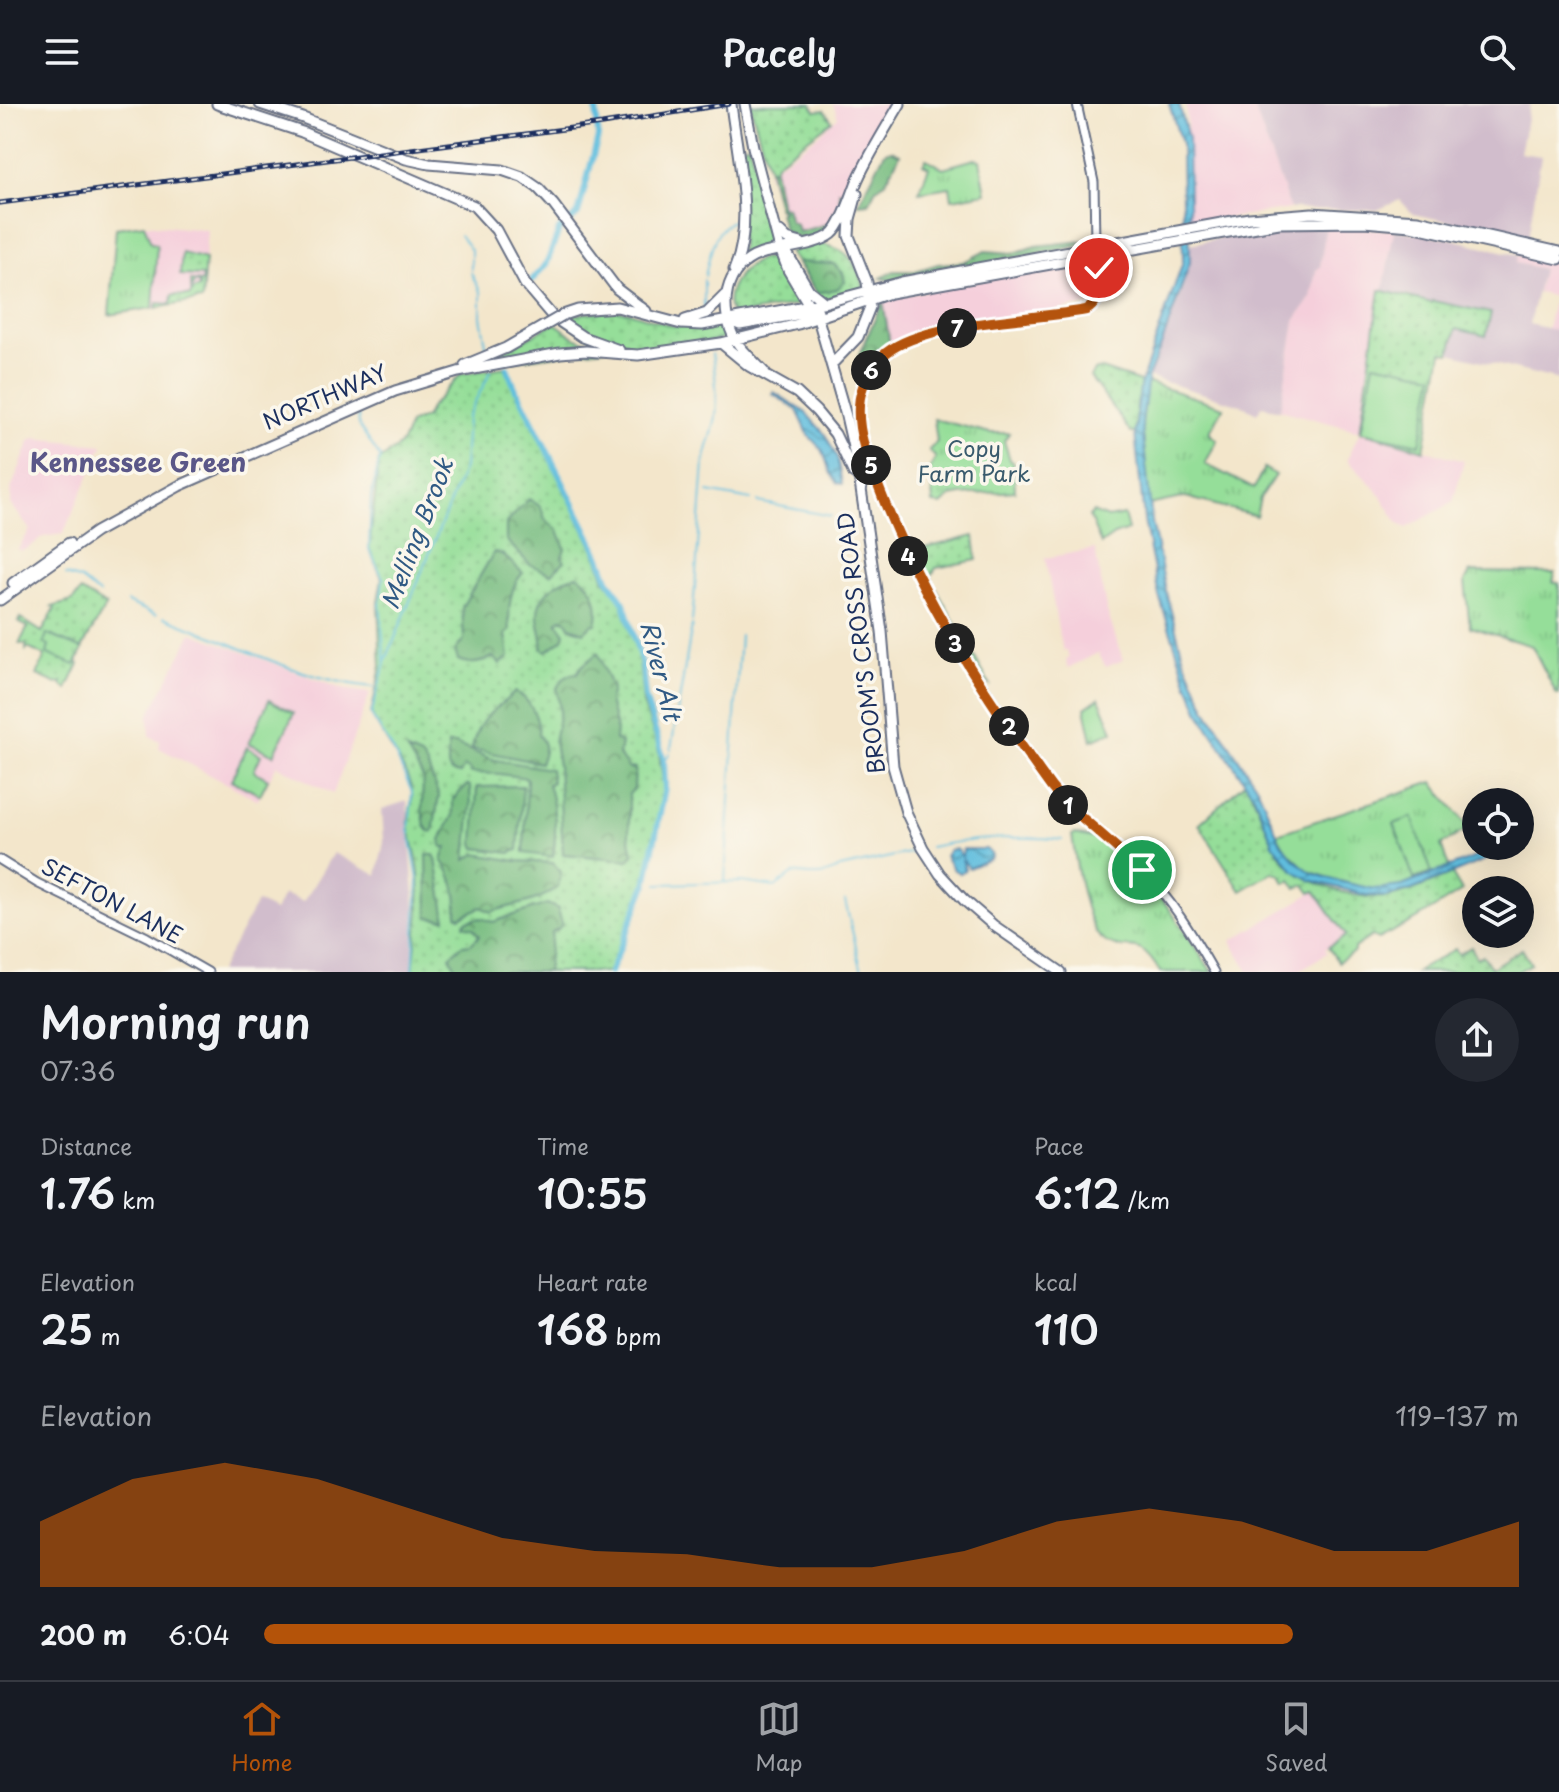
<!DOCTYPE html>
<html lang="en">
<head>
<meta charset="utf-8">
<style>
  :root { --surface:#171b24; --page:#242831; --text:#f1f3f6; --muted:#9ea1a6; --line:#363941; --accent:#b45309 }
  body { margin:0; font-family:"Playpen Sans",sans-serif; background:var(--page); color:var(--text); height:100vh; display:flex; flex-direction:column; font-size:30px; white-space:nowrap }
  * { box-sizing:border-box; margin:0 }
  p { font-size:26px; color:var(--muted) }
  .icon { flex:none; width:44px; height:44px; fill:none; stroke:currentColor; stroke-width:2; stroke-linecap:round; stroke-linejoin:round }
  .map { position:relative; height:868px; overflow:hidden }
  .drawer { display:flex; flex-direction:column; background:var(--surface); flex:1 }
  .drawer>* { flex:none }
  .controls { position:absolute; left:1462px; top:684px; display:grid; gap:16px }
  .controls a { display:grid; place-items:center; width:72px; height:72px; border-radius:50%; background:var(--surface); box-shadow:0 8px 32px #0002; font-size:40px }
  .pin { position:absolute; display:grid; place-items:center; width:68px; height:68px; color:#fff; margin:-34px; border:4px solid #fff; border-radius:50%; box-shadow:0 2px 8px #0007 }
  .km { position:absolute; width:40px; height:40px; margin:-20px; border-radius:50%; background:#222; color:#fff; font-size:22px; line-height:40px; text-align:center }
  .round { display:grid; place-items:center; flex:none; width:84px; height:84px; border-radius:42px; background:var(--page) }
  .overview { display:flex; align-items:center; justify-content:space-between; height:136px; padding:0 40px }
  h1 { font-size:44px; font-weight:600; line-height:60px }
  .stats { display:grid; grid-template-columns:repeat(3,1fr); gap:12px; height:136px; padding:8px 40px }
  .stats div { display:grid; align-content:center }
  .stats b { font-size:40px; font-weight:600 }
  .stats small { font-size:22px; font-weight:400 }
  .stats p { font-size:22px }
  .chart { height:224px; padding:16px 40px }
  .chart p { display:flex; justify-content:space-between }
  .chart svg { width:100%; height:144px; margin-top:8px; fill:var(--accent); opacity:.7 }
  ul { padding:0 40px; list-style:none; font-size:26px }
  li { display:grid; grid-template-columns:128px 96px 1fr; align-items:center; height:60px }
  li i { height:20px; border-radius:10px; background:var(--accent) }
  header { display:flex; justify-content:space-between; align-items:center; height:104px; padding:0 40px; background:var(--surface); font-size:36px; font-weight:600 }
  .tabs { display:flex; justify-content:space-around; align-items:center; height:112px; border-top:2px solid var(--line); background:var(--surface); font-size:22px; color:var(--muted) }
  .tabs a { display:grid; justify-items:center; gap:4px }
  .tabs .on { color:var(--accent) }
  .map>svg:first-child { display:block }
  .built { fill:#f5cfdb }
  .industrial { fill:#d1bdcc }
  .grass { fill:url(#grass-dots); stroke:#58867c; stroke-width:2 }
  .forest { fill:url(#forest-crowns); stroke:#4a7670; stroke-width:2 }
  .park { fill:url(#park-tufts); stroke:#58867c; stroke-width:2 }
  .garden { fill:#95de99; stroke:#58867c; stroke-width:2 }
  .water { fill:url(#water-waves); stroke:#3e769e; stroke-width:2 }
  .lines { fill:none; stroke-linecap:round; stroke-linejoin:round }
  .stream { stroke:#60bede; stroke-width:2 }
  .river { stroke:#60bede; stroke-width:6 }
  .major-casing { stroke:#676f84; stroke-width:11 }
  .highway-casing { stroke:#676f84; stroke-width:13 }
  .major { stroke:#fff; stroke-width:7 }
  .highway { stroke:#fff; stroke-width:9 }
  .rail-casing { stroke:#1b2f5e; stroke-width:5 }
  .rail { stroke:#fbf7ec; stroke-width:2; stroke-dasharray:6; stroke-linecap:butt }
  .highway-bridge-casing { stroke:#676f84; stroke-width:13; stroke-linecap:butt }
  .highway-bridge { stroke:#fff; stroke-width:9 }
  .route-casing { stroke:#fff; stroke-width:16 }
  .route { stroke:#b45309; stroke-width:10 }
  .labels { text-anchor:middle; stroke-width:7; stroke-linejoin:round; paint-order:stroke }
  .street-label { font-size:22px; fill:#1b2f5e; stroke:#fbf7ec }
  .park-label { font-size:22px; fill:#3a5b6d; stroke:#fbf7ec }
  .water-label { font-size:24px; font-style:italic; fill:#305a84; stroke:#fbf7ec }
  .quarter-label { font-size:26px; font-weight:bold; fill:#5a5788; stroke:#fbf7ec }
</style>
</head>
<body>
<header><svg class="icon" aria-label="menu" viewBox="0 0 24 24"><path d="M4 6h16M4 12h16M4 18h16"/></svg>Pacely<svg class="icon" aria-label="search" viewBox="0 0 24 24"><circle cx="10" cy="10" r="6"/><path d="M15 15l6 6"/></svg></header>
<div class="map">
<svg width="1559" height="868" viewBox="0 0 1559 868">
  <defs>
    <pattern id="grass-dots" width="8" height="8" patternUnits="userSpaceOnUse" patternTransform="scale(2)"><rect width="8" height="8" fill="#95de99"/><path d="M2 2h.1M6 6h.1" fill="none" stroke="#80bf86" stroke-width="1.8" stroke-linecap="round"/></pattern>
    <pattern id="forest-crowns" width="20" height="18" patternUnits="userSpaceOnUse" patternTransform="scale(2)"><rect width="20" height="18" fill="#78bd81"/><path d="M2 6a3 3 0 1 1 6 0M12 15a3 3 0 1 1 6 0" fill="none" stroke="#629a6d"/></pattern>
    <pattern id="park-tufts" width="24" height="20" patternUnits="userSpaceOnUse" patternTransform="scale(2)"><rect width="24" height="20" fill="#95de99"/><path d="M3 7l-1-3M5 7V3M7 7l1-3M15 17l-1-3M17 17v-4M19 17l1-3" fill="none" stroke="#80bf86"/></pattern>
    <pattern id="water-waves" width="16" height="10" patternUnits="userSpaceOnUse" patternTransform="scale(2)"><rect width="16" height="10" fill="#60bede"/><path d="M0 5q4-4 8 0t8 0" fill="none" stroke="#4e9bb7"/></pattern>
  </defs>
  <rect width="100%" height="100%" fill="#fbf7ec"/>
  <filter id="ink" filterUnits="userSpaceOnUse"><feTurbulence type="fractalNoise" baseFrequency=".0125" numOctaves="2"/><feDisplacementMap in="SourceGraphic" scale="16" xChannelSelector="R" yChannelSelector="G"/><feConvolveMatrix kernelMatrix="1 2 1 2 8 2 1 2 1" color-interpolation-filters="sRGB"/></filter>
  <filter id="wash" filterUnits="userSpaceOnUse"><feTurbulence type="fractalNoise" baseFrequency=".006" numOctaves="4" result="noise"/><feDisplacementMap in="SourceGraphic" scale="32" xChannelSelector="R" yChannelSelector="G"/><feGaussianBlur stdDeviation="1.8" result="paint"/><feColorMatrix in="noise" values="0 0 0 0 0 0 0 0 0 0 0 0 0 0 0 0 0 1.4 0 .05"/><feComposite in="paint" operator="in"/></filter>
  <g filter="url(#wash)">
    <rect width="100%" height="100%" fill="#f3e6cb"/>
    <path class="built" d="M833,0H893L830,122L795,130L779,103L767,68L816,33L838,13Z
      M1186,0H1216L1218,4L1229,0H1253L1290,105L1188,120L1190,82Z
      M144,120L207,126L202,196L109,212L116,124Z
      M1326,122L1394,126L1383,187H1380L1360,327L1464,357L1453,398L1407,424L1399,420L1376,385L1347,356L1360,327L1280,306L1295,217L1311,193L1316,166L1320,163Z
      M1518,151L1559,160V227L1547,225L1554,193L1537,188L1542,165L1516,159Z
      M1085,157L1092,161V194L1087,201L902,236L890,241L883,197L890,194Z
      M34,334L103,341L63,430L43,433L27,445L21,447L18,445L30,426L11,400V385L30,337Z
      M1095,445L1106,504L1123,556L1106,563L1098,549L1068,564L1066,557L1069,553L1066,547H1063L1059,530L1045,454Z
      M192,529L342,585L370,589L333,690L277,661L258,696L159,644L160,637L150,632L149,611Z
      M1315,787L1346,832L1325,845L1327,849L1297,868H1249L1231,837Z"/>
    <path class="industrial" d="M1253,0H1530L1520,49L1541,52L1528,134L1413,110L1400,96L1377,106L1290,105Z
      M1326,122L1320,163L1316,166L1311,193L1295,217L1280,306L1262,302L1257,309L1241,301L1148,273L1156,258L1183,183L1190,158L1189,140L1265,126Z
      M1394,126L1447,134L1518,151L1516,159L1542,165L1529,220L1559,227V276L1450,249L1456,224L1490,209L1433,197L1432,199L1411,195V192L1383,187Z
      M407,697L415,805L412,868H219L257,798L274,807L284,790L303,798L333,749L377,771L384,738L382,705Z"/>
    <path class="grass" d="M750,0H812L815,7L824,6L832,17L777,58L774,64L769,66Z
      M749,40L775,143L741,157L739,42Z
      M819,140C850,144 855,158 865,185L828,195L818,192L789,148Z
      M182,149L205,155L202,196L156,204L157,199L171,200L172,191L190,192L193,186L199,184V180L195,178L191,185V177L202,178L203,172L180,171Z
      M763,154C786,153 792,181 801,200L732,212C720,188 741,163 763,154Z
      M1380,186L1432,199L1433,197L1491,209L1486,232L1456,225L1450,249L1442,248L1424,346L1360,327Z
      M609,206L629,208L673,222L725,220L730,233C696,242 633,251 600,238C587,233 574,224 562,217L572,211Z
      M555,219L574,233L603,245L485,260L484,257Z
      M504,263L597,452L605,476L620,493L639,556L643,599L658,643L664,682L648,768L637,801L608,868H413C416,836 421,802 419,770C418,754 412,738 409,722C407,708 416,694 410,680C401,655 383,634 371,610L381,562L378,498L382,474L369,444L379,356C395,347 406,338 409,320L426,313L430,304L461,270Z
      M1101,265L1143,279L1137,299L1135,329H1131L1090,273L1094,267Z
      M974,432L977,456L936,464L930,474L990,581L986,580L962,543L910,448Z
      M81,487L106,502L82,544L77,559L79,560L67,585L61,581L62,578L57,580L37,571L45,552L28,544L26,546V540H19L28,523L18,518L20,514L42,528L55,505L52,503L72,497Z
      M1245,678C1260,701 1265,728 1280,751C1299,779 1355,796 1387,793C1409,790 1431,778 1452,770L1462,787L1417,815L1378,835L1372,832L1354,844V848L1338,858L1328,843L1346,832L1315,787L1311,789L1305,781L1297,784L1291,776L1285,779L1281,771L1273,768L1241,787L1199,720Z
      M1471,843L1477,854L1483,851L1491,864L1522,845L1531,860L1517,868H1416L1455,845L1459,850Z"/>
    <path class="forest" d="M889,0H893L860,59L830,125L818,132L800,135L784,127L779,109L782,107L778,104L769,66L774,64L781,104L786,103L790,117L796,120L798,128L828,120L840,98L839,87L842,88Z
      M891,46L900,50L886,77L875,86L869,99L858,100L885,48Z
      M1083,137L1078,142L892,177L881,174L894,167H915L938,160L964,158L985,147L1014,149L1035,142Z
      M797,158L834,160L843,169L845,178L837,185L817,189Z
      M883,197L890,241L878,246L862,265L857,255Z
      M529,395L541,403L545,415L558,426L565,444L562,453L565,457L551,470L529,460L506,436V419Z
      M494,448L502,450L523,469C509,483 508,507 510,527L506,530L509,553L500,560L493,553C482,559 470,562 458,556L455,547L464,535L462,503Z
      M578,471C595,482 601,501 596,520L591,521L584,528L570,523L567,517L562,514L557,518L565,529L563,535L547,547L542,545C544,535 539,525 538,514C536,490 558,476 578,471Z
      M598,549L612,585L609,597L616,625L615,636L621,639L619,651L629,665L635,664L634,685L629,690V731L633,750L629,756L563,750L558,662L554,638L560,606L557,584L562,576L571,570L577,569L582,562Z
      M515,588C529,593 540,615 538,631C547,640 545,648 540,659L472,645C478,612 494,608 515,588Z
      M448,640H455L491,655L550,665L552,678L548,680C556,705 557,728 553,753L524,749L527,674L500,670L470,669L471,666L464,663L460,670L451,668L448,663Z
      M407,647L421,653L427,661L439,692L433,728L429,727L425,722L422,705L423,674Z
      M467,681L470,682L471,702L466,756L476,750L517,757L553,759L561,768L558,783C538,799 515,800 491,808L481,803L460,813L457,811C458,790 454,772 442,756L447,743H442L441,735L453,711V695Z
      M523,682L518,746L510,749L476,744L474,739L477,683Z
      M427,751H434L436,755L446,815L428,813Z
      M547,800L558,805L562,820L558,825L552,828L547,868H458L450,852L462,841L471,840L479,832L473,824L464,821L466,817L481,814L493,818Z"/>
    <path class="park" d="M926,55L943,64L975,55L980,56L986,89L952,95L950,83L919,88L929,63L923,60Z
      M144,120L151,139L157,140L153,204L109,211L116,124Z
      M1149,279L1224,303L1209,329L1217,336L1205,360L1254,385L1264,364L1275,371L1260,394L1256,412L1186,393L1149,401L1142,320L1146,280Z
      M934,315L990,329H1009L1004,337L1010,356L1014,359L1015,387L961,391L950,393L941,401L933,399L930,364L936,354L929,346L937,338Z
      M1093,408L1107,414L1124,411L1128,426L1114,431L1101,440L1089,412Z
      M1470,468L1555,469L1553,478L1559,479V591H1557L1532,542L1470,523L1465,478Z
      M47,530L83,545L75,561L47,550L49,541L44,539Z
      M1099,594L1113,627L1092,636L1085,604Z
      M1433,678L1469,724L1441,741L1449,763L1402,782L1380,786L1359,783L1308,767L1286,746L1277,730Z
      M1075,730L1102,736L1145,775L1168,803L1212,868H1160C1136,828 1131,853 1104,837C1085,825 1075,753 1072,731Z"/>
    <path class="garden" d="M1374,259L1434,271L1420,340L1361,328Z
      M269,596L294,609L274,651L249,639Z
      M247,643L261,651L254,667L268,675L260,691L231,676Z
      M1412,713L1432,769L1414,775L1394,720Z"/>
    <path class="water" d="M1169,0H1179L1188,34L1190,158L1162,240L1148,273L1142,320L1152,418L1167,492L1184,555L1207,606L1258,684L1280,737L1293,754L1312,769L1338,777L1374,785L1402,782L1503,742H1519L1412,786L1386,793L1365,791L1310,776L1294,767L1273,740L1254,692L1203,615L1188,581L1159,492L1144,416L1135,329L1140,282L1183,157L1181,39Z
      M774,288L805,308L825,330L837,353L842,380L837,379L830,368L823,347L809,332L797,306L773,290Z
      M957,745L962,753L963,745H986L992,751L990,755L969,764L962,755L965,766L960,769L954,766L945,752L949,746Z"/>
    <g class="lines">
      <path class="stream" d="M460,131L471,146V169L481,189V213L487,246
        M705,172C710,151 713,122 737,115
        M704,202V176
        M358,309L359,322L380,353L371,393L369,445L383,474L380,500L385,559L371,611L393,646L412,688L409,724L418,776L413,868
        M708,388L751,396
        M758,398L831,412
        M66,471L81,476L99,490
        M127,498L156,511
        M164,513C235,539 298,576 374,583
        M692,517C697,464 700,412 704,360C706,344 714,328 716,312C718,294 715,268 712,250
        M386,556L464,364L467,313L491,267
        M671,645L692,521
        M664,658L670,649
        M930,743C965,735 1026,731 1062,736
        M725,777L740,531
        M658,780L742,778L775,783L794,769C811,772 825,773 840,764L913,748
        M646,781H649
        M845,797L862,868"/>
      <path class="river" d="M531,177L547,159L559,126L578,110L598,33L596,0
        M507,264L516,286
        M519,290L599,451L608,475L624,499L642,560L645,593L664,656L665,684L646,781L610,868"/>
    </g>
  </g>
  <g filter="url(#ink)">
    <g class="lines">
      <g class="major-casing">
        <path id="major" d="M1077,0L1094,78L1096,199L1086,206C1033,216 919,216 881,253C869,265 860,284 859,302C857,330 869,358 879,384C910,465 954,540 1003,612C1019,636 1034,660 1051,682C1076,714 1111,737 1140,764C1171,794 1193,831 1214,868
          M1096,143L1101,146L1132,143
          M0,756L37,779L147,833L208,868"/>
      </g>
      <g class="highway-casing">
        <path id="highway" d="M217,0L302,28L474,102L496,126L525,180L553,213L583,233L619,246
          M260,0L303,14L406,55L429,60L502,66L522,73L538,84L553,100L617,185L646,207
          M731,0C737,51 755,119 734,166
          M745,0L753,43L780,145L788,166L819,218L846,312L858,365L882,527L893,662L906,708L923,744L940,770L964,796L993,821L1061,868
          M780,128L787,135L801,139
          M786,147L809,186L824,198
          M563,211L578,206L617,203L681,220L702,221L827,198L902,178L1134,135L1249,114L1312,109L1418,116L1559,148
          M685,216L707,209L725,191
          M728,216L740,221L818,207
          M721,239L749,262L797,289L816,307L835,330L854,370
          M832,260L858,233L870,203L867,178L849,132L850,115L857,90
          M465,261L506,244L544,222
          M765,269C755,258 744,249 736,237C718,206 723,163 761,150C780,144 817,142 832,130C843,121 852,89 858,75C870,49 886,24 900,0
          M13,479L69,439
          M0,496L96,428L179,382L395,287L458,268L560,249L586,247L638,251L721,239L798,220L890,189L1279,119L1364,118L1411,122L1559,155"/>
      </g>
      <use href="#major" class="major"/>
      <use href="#highway" class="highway"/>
      <g class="rail-casing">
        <path id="rail" d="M0,99L602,20L729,0"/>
      </g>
      <use href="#rail" class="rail"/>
      <g class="highway-bridge-casing">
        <path id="highway-bridge" d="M544,222L563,211"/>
      </g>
      <use href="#highway-bridge" class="highway-bridge"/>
    </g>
  </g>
  <g class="lines" filter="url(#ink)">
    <g class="route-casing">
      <path id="route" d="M1099,164C1095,180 1104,197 1086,206C1034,216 926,217 886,249C871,261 860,282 859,302C857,330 869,358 879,384C920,491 983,590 1051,683L1062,696L1142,766"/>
    </g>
    <use href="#route" class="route"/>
  </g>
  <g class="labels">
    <g class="street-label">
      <text transform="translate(325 293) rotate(-23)" y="8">NORTHWAY</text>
      <text transform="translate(861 539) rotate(-97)" y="8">BROOM'S CROSS ROAD</text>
      <text transform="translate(112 797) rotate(28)" y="8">SEFTON LANE</text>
    </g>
    <g class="park-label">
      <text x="974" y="353">Copy<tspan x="974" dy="25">Farm Park</tspan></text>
    </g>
    <g class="water-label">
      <text transform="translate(418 430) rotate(-69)" y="8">Melling Brook</text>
      <text transform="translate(660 567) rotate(76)" y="8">River Alt</text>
    </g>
    <g class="quarter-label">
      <text x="138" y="368">Kennessee Green</text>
    </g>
  </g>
</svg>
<div class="controls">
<a><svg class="icon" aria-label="locate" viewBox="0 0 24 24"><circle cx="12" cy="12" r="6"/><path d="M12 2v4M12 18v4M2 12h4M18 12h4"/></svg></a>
<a><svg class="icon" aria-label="layers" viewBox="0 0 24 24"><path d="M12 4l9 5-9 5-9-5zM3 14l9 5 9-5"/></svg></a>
</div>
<div class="pin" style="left:1142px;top:766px;background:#1e9e55"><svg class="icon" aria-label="arrive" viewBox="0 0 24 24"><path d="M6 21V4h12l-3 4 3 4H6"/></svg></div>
<div class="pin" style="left:1099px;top:164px;background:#d93025"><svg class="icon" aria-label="check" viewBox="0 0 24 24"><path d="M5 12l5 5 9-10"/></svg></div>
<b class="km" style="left:1068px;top:701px">1</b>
<b class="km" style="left:1009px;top:622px">2</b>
<b class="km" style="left:955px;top:539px">3</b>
<b class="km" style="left:908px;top:452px">4</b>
<b class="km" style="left:871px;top:361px">5</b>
<b class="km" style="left:871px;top:266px">6</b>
<b class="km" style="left:957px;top:224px">7</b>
</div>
<section class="drawer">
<div class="overview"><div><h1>Morning run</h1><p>07:36</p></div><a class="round"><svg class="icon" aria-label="share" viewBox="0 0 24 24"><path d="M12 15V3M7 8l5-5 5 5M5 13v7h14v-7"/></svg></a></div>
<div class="stats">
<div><p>Distance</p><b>1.76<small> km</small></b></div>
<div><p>Time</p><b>10:55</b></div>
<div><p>Pace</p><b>6:12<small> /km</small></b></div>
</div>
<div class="stats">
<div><p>Elevation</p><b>25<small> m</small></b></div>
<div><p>Heart rate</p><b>168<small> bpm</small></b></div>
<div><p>kcal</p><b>110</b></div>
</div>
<div class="chart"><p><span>Elevation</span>119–137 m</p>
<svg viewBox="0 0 160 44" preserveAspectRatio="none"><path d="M0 44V24L10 11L20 6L30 11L40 20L50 29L60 33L70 34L80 38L90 38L100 33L110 24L120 20L130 24L140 33L150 33L160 24V44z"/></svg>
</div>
<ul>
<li><b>200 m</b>6:04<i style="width:82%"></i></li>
</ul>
</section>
<nav class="tabs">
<a class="on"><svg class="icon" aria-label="home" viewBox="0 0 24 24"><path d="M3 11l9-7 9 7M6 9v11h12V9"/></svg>Home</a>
<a><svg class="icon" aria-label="map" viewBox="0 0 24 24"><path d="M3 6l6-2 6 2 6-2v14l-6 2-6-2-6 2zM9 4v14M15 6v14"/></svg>Map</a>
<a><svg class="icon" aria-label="saved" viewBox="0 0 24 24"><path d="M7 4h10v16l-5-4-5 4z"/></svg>Saved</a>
</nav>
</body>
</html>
